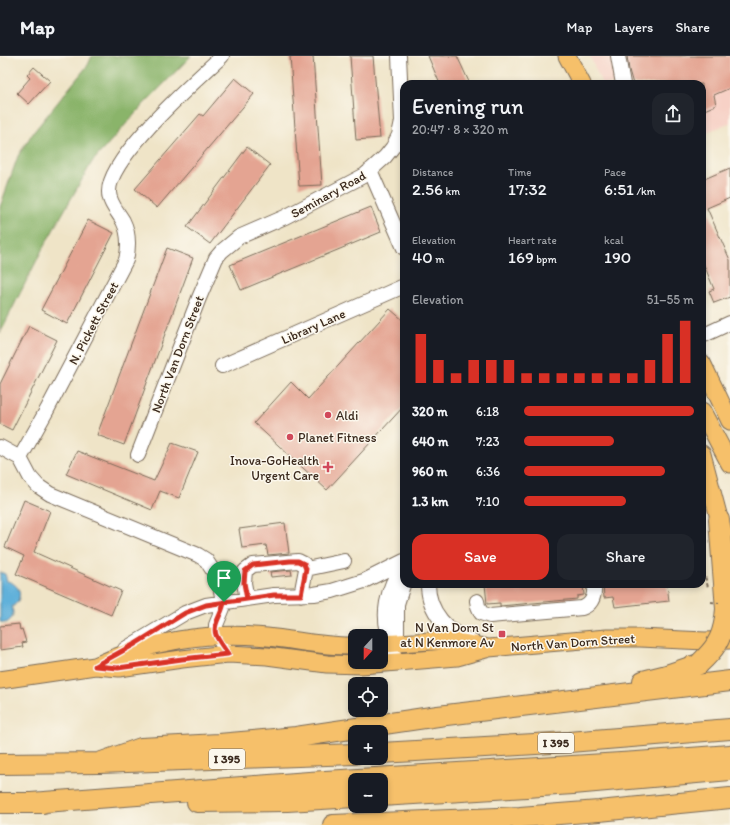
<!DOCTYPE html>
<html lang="en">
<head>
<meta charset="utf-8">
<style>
  :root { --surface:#171b24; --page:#20242c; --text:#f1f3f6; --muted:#9ea1a6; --line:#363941; --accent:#d93025 }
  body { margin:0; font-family:Itim,sans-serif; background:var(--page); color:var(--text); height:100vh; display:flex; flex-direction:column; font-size:15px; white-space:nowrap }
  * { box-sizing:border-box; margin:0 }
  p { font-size:13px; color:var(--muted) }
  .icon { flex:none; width:22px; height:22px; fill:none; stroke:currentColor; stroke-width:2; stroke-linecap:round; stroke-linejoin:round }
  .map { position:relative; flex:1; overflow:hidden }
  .details { position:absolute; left:400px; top:24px; width:306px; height:508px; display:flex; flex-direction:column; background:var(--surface); border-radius:12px; box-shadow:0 2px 6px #0003 }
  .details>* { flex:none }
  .needle { width:26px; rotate:201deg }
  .buttons { position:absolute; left:348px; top:573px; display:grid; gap:8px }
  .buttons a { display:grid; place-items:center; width:40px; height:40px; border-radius:8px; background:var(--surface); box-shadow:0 2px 6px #0003; font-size:20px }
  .pin { position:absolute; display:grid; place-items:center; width:34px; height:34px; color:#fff; margin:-41px -17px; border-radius:50% 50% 50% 0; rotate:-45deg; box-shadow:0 0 4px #0007 }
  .pin .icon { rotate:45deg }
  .round { display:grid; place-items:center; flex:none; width:42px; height:42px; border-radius:12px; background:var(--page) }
  .overview { display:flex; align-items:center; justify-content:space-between; height:68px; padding:0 12px }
  h1 { font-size:22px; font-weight:600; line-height:30px }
  .stats { display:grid; grid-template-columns:repeat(3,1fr); gap:6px; height:68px; padding:4px 12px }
  .stats div { display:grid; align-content:center }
  .stats b { font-size:17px; font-weight:600 }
  .stats small { font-size:11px; font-weight:400 }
  .stats p { font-size:11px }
  .chart { height:112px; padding:8px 12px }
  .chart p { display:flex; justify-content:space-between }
  .chart svg { width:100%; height:72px; margin-top:4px; stroke:var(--accent); stroke-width:6 }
  .primary-button { display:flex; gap:8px; margin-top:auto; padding:8px 12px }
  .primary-button a { flex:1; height:46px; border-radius:12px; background:var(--accent); color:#fff; font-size:16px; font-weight:600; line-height:46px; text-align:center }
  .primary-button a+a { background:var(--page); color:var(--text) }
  ul { padding:0 12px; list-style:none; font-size:13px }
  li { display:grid; grid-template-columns:64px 48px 1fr; align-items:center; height:30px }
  li i { height:10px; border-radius:5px; background:var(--accent) }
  header { display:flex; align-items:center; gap:24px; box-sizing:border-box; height:56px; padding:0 20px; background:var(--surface); border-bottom:1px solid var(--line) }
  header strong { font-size:19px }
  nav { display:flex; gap:22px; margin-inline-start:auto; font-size:14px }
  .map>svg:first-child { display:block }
  .built { fill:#f7d1c6 }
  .forest { fill:#8ab46b; stroke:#626f44 }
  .water { fill:#60b1da; stroke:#4e6e7c }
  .building { fill:#e4a492 }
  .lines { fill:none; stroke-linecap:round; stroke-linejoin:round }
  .minor-casing { stroke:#7a6b59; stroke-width:16 }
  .major-casing { stroke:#7a6b59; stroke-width:19 }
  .highway-casing { stroke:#7a6b59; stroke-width:22 }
  .path { stroke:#7a6b59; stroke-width:2; stroke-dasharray:3 3; stroke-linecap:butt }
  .minor { stroke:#fff; stroke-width:14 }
  .major { stroke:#f6c06b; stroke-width:17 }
  .highway { stroke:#f6c06b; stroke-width:20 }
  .highway-bridge-casing { stroke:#7a6b59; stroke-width:22; stroke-linecap:butt }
  .path-bridge { stroke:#7a6b59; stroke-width:2; stroke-dasharray:3 3; stroke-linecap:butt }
  .highway-bridge { stroke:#f6c06b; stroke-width:20 }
  .route-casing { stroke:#fff; stroke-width:8 }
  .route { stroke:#d93025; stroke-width:5 }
  .poi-dot { fill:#d1495b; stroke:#fbf7ec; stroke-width:1.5 }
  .labels { text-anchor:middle; stroke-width:3; stroke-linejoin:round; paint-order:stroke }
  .shield { fill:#fbf7ec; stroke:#75685c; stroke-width:1 }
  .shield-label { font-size:12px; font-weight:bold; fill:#3b2a1e }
  .street-label { font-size:13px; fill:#3b2a1e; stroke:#fbf7ec }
  .poi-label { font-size:13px; fill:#3b2a1e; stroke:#fbf7ec; text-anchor:start }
</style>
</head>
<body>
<header>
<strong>Map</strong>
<nav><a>Map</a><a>Layers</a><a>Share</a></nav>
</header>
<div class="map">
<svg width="730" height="769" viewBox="0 0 730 769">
  <rect width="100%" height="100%" fill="#fbf7ec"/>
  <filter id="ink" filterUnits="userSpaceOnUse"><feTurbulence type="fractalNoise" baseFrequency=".025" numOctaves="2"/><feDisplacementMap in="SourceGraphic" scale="8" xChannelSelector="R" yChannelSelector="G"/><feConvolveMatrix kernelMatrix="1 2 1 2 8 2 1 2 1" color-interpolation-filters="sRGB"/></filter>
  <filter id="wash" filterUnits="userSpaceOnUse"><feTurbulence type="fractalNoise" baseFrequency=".012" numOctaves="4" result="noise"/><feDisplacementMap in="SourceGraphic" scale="16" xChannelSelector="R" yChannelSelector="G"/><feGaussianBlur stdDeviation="0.9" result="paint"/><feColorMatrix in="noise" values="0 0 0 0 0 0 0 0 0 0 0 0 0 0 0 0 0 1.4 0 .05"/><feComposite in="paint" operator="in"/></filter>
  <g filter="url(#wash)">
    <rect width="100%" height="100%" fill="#efe4c7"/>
    <path class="built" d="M590,0H730V67L702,78V28H602Z"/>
    <path class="forest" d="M92,0H191L143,49L92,106L43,192L0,277V151L18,100L32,78L88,9Z"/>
    <path class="water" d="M0,516L5,518L7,525C21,528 24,543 12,551C14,559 13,563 6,567L0,566Z"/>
    <g id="blocks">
      <path class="building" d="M290,0H313L322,129L299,130Z
        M350,0H373L380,82L356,84Z
        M428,0H457L470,28H440Z
        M627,0H730V32L714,39L716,49L702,55V28H633L629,14Z
        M34,11L50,25L29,48L17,37L30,22L27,19Z
        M235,22L254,38L157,152L135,133L200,58L203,60Z
        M247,91L270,109L210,188L187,171Z
        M730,112V142L707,152L730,204V241L714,247L709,235L714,233L702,204V124Z
        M371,151L381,176L241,234L230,209Z
        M88,164L114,177L67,268L41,254Z
        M167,192L193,202L124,389L97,379Z
        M390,253L404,265V350L327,434L254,367L291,326L308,343Z
        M29,270L57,284L12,374L0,368V328Z
        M172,387L198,396L179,442L160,435L152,454L66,418L77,395L154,425Z
        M24,444L50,455L34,496L121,535L111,559L16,518L24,500L5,491Z
        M285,467L289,497L268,499L266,489L242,492L239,473Z
        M291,514L292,519L271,521L270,516Z
        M485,528H583L584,539L577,540V543L500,550V547L487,548Z
        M603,528H667L669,545L615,551L613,541L604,542Z
        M19,568L20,574L22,573L26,586L22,587L23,591L0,594V570Z"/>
    </g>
  </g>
  <g filter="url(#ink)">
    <use href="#blocks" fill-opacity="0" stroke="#7a6b59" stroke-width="1"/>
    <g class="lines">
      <g class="minor-casing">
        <path id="minor" d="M618,0L623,28
          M370,114L404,192
          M702,280L730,267
          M222,310L404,230
          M0,391L20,402L30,421L38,430L50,438L198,499L206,504L219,524L223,546V552L216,569V578L228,598
          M138,399L199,242L216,202L222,195L239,181L285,161L365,119L385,101L393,91L399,79L402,65L399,0
          M20,402L47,354L126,204C129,191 129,177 123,165C118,156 109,147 109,136C108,101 196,25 222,0
          M428,528C428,556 448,577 473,586
          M301,539L306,513L344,505
          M247,543L244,527L245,515L253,509L298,505L304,508L306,513
          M477,545L478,550L481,557L490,560L582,552C593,548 595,539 594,528
          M393,587C379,563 387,530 404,509
          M125,593L185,557L206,549L274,539L314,538L332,535L364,525L404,505
          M394,606L393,587L397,577V548L404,526"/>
      </g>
      <g class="major-casing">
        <path id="major" d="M567,0L582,28
          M702,307L730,365
          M702,355L730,408
          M702,398L723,477
          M381,588L431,585L457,586L485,591
          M95,610C148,585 209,575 267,581C297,584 325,591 355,590
          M0,624L95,610L119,612L182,603L228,598L267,600L327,608L362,609L457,601L489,592L607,582H640L705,585L730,584"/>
      </g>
      <g class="highway-casing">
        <path id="highway" d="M719,464L726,553L725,562
          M643,625L667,619L699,608
          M381,697L569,686L730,673
          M99,707L141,692L219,688L296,681L438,660L730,625
          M0,708L99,707L355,698
          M381,740L573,728L730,714
          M197,746L287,745L355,741
          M0,747H43
          M31,747L309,726L637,706L730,699
          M333,769L520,761L599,755L730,742"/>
      </g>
      <path class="path" d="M702,510L708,531"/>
      <use href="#minor" class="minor"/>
      <use href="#major" class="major"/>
      <use href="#highway" class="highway"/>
      <g class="highway-bridge-casing">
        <path id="highway-bridge" d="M699,608C714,594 722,584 725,562"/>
      </g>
      <path class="path-bridge" d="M711,546L719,547"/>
      <use href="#highway-bridge" class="highway-bridge"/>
    </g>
  </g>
  <g class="lines" filter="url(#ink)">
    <g class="route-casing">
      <path id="route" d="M224,546C223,557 212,568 216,579C219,586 224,592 228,598L182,603L118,612L95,610L135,588L185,557L206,549L274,539H301L306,513L304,508L298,505H290L253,509L245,515L244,527L247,543L224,546"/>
    </g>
    <use href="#route" class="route"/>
  </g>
  <g class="poi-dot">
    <circle cx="328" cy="359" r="4"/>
    <circle cx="290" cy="381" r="4"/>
    <path d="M326 405h4v4h4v4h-4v4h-4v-4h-4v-4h4z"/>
    <rect x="498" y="574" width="8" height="8" rx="2"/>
  </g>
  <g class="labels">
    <g class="shield">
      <rect x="538" y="677" width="36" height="20" rx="3"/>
      <rect x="209" y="693" width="36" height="20" rx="3"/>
    </g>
    <g class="shield-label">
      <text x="556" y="691">I 395</text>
      <text x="227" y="707">I 395</text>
    </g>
    <g class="street-label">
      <text transform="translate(328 138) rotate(-29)" y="5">Seminary Road</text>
      <text transform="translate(93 267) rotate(-62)" y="5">N. Pickett Street</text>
      <text transform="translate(313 270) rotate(-24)" y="5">Library Lane</text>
      <text transform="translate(177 298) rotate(-69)" y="5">North Van Dorn Street</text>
      <text transform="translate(573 586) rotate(-4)" y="5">North Van Dorn Street</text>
    </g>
    <g class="poi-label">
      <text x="336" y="364">Aldi</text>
      <text x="298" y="386">Planet Fitness</text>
      <text x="319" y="409" text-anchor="end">Inova-GoHealth<tspan x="319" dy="15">Urgent Care</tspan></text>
      <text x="494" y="576" text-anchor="end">N Van Dorn St<tspan x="494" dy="15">at N Kenmore Av</tspan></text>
    </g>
  </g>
</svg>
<div class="buttons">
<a><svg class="needle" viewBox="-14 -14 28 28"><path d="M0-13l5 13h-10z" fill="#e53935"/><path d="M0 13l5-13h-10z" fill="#9ea1a6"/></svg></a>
<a><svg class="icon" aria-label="locate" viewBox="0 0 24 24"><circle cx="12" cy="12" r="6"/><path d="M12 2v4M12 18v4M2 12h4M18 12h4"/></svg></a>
<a>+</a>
<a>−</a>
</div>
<div class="pin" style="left:224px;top:546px;background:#1e9e55"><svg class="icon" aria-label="arrive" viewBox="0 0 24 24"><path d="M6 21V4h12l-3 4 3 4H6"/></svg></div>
<section class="details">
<div class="overview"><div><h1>Evening run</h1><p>20:47 · 8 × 320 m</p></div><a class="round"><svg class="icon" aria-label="share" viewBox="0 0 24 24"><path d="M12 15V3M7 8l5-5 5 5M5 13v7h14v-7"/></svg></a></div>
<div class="stats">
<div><p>Distance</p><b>2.56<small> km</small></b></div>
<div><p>Time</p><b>17:32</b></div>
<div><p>Pace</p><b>6:51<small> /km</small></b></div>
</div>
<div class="stats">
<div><p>Elevation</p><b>40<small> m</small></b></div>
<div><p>Heart rate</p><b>169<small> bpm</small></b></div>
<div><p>kcal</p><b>190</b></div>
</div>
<div class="chart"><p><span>Elevation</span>51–55 m</p>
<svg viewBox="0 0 160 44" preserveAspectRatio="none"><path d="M5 44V14M15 44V30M25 44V38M35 44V30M45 44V30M55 44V30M65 44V38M75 44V38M85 44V38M95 44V38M105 44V38M115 44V38M125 44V38M135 44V30M145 44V14M155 44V6"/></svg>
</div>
<ul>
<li><b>320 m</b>6:18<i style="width:100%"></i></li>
<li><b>640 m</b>7:23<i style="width:53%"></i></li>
<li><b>960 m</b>6:36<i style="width:83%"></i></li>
<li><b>1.3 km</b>7:10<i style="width:60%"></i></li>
</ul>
<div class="primary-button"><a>Save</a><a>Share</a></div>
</section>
</div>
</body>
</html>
